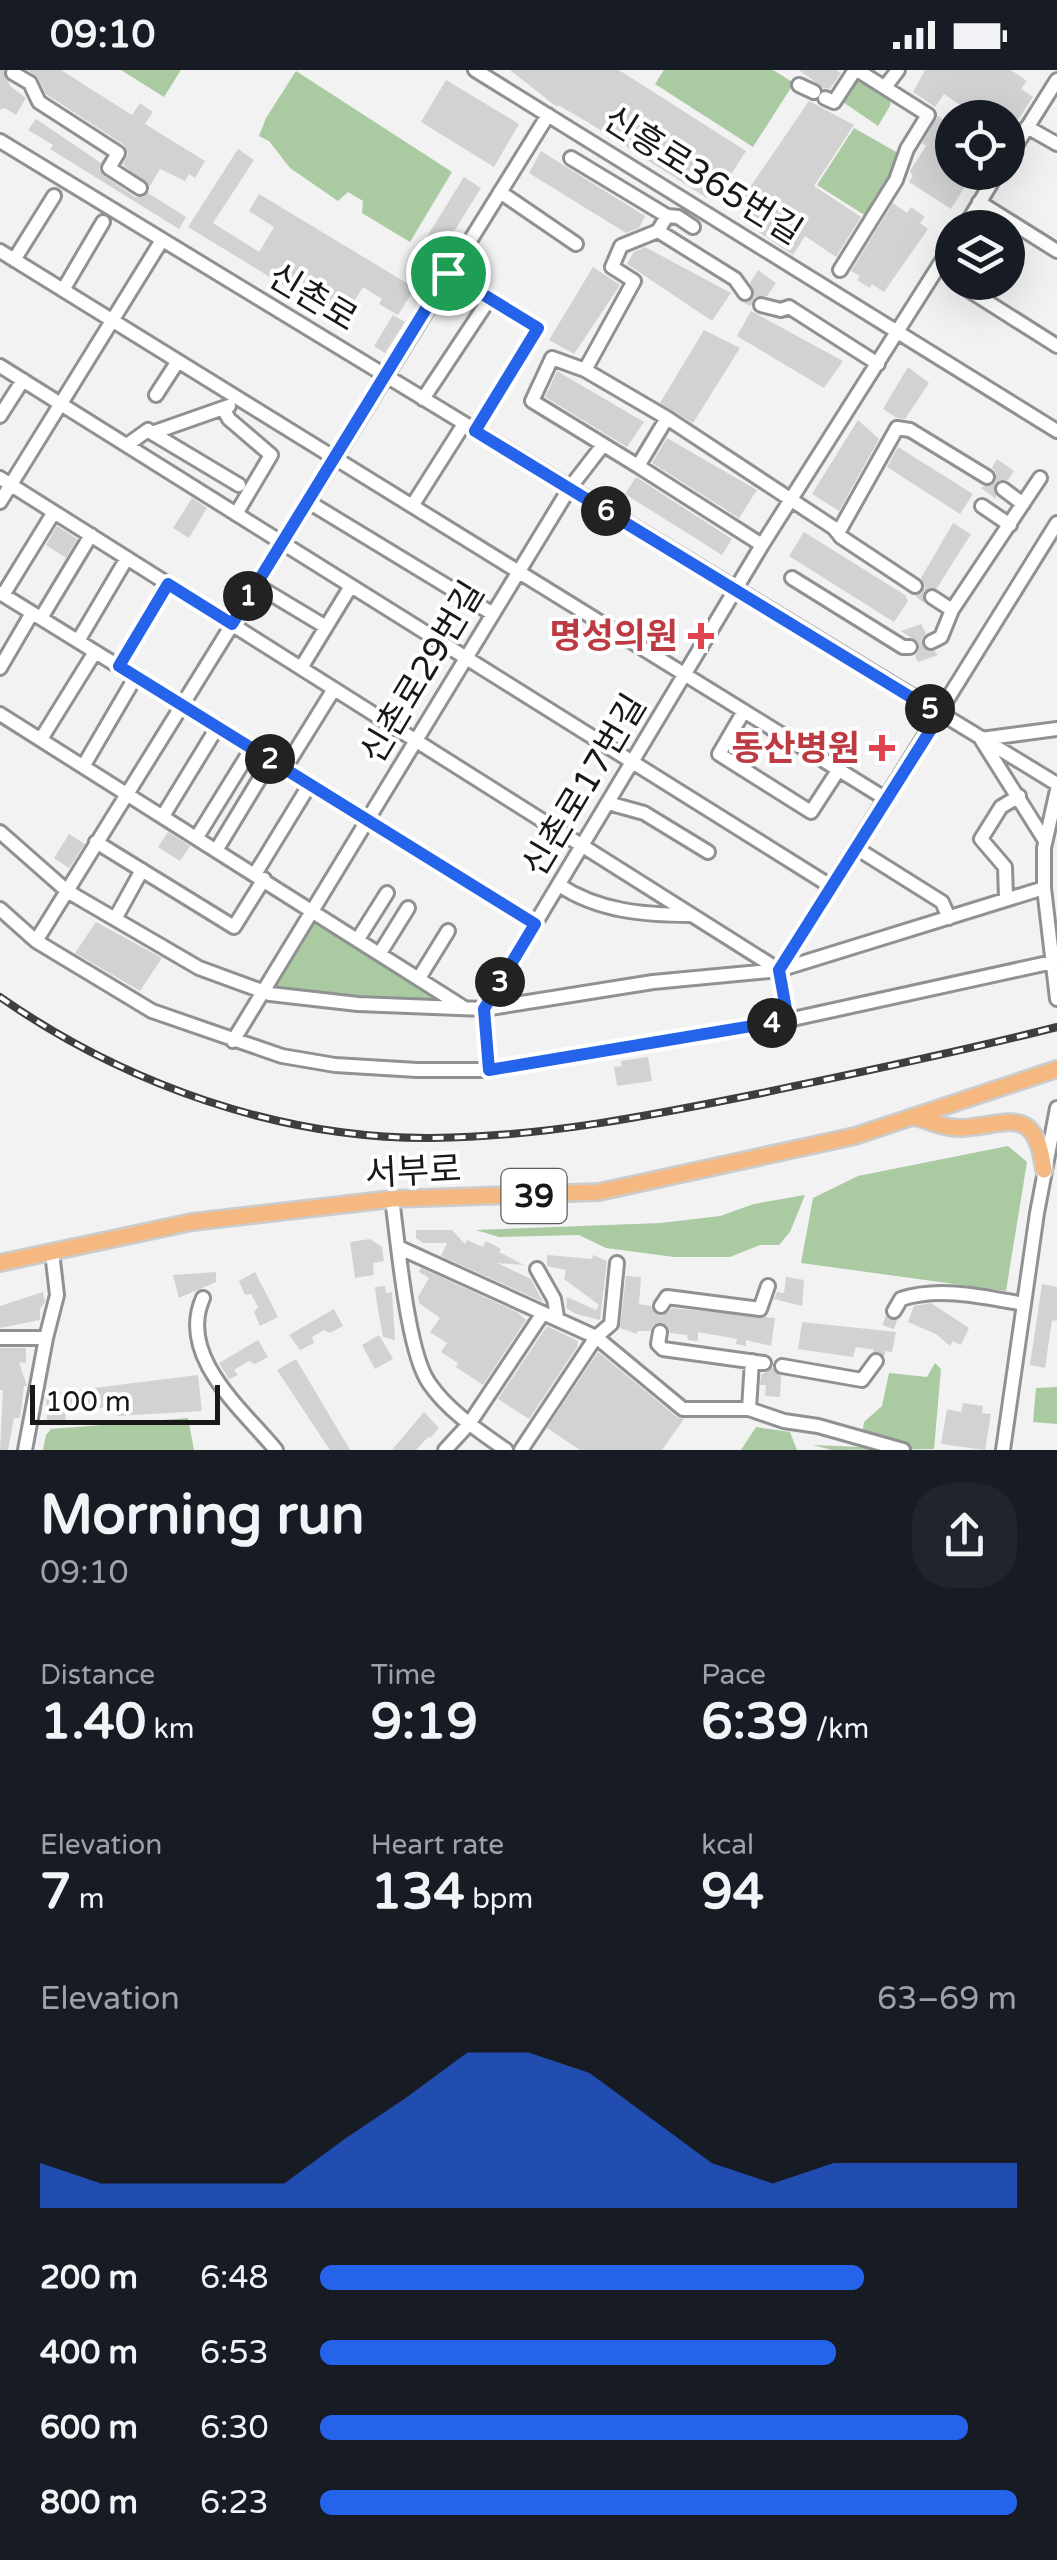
<!DOCTYPE html>
<html lang="en">
<head>
<meta charset="utf-8">
<style>
  :root { --surface:#171b24; --page:#20242c; --text:#f1f3f6; --muted:#9ea1a6; --accent:#2563eb }
  body { margin:0; font-family:"Varela Round","Noto Sans KR",sans-serif; background:var(--page); color:var(--text); height:100vh; display:flex; flex-direction:column; font-size:38px; white-space:nowrap }
  * { box-sizing:border-box; margin:0 }
  p { font-size:32px; color:var(--muted) }
  .icon { flex:none; width:55px; height:55px; fill:none; stroke:currentColor; stroke-width:2; stroke-linecap:round; stroke-linejoin:round }
  .map { position:relative; height:1380px; overflow:hidden }
  .details { display:flex; flex-direction:column; background:var(--surface); flex:1 }
  .details>* { flex:none }
  .tools { position:absolute; left:935px; top:30px; display:grid; gap:20px }
  .tools a { display:grid; place-items:center; width:90px; height:90px; border-radius:50%; background:var(--surface); box-shadow:0 10px 40px #0002; font-size:50px }
  .scale { position:absolute; left:30px; bottom:25px; width:190px; box-sizing:border-box; padding-left:10px; border:5px solid #181818; border-top:0; font-size:28px; line-height:35px; white-space:nowrap; color:#181818; -webkit-text-stroke:8px #fff; paint-order:stroke }
  .pin { position:absolute; display:grid; place-items:center; width:85px; height:85px; color:#fff; margin:-42px; border:5px solid #fff; border-radius:50%; box-shadow:0 2px 10px #0007 }
  .km { position:absolute; width:50px; height:50px; margin:-25px; border-radius:50%; background:#222; color:#fff; font-size:28px; line-height:50px; text-align:center }
  .round { display:grid; place-items:center; flex:none; width:105px; height:105px; border-radius:40px; background:var(--page) }
  .summary { display:flex; align-items:center; justify-content:space-between; height:170px; padding:0 40px }
  h1 { font-size:55px; font-weight:700; line-height:75px }
  .figures { display:grid; grid-template-columns:repeat(3,1fr); gap:15px; height:170px; padding:10px 40px }
  .figures div { display:grid; align-content:center }
  .figures b { font-size:50px; font-weight:700 }
  .figures small { font-size:28px; font-weight:400 }
  .figures p { font-size:28px }
  .chart { height:280px; padding:20px 40px }
  .chart p { display:flex; justify-content:space-between }
  .chart svg { width:100%; height:180px; margin-top:10px; fill:var(--accent); opacity:.7 }
  ul { padding:0 40px; list-style:none; font-size:32px }
  li { display:grid; grid-template-columns:160px 120px 1fr; align-items:center; height:75px }
  li i { height:25px; border-radius:12px; background:var(--accent) }
  .status { display:flex; justify-content:space-between; align-items:center; height:70px; padding:0 50px; background:var(--surface); direction:ltr }
  .status svg { height:28px; fill:currentColor }
  .map>svg:first-child { display:block }
  .green { fill:#aacaa2 }
  .building { fill:#d2d2d3 }
  .lines { fill:none; stroke-linecap:round; stroke-linejoin:round }
  .minor-tunnel { stroke:#d1d1d2; stroke-width:12; stroke-dasharray:12 6; stroke-linecap:butt }
  .minor-casing { stroke:#909192; stroke-width:18 }
  .major-casing { stroke:#ccc; stroke-width:20 }
  .minor { stroke:#fff; stroke-width:12 }
  .major { stroke:#f4b880; stroke-width:15 }
  .rail-casing { stroke:#3e3e3f; stroke-width:8 }
  .rail { stroke:#fff; stroke-width:4; stroke-dasharray:11; stroke-linecap:butt }
  .route-casing { stroke:#fff; stroke-width:20 }
  .route { stroke:#2563eb; stroke-width:12 }
  .health-dot { fill:#e0444e; stroke:#fff; stroke-width:4 }
  .labels { text-anchor:middle; stroke-width:8; stroke-linejoin:round; paint-order:stroke }
  .shield { fill:#fff; stroke:#5d5d5d; stroke-width:2.5 }
  .shield-label { font-size:32px; font-weight:bold; fill:#181818 }
  .street-label { font-size:35px; fill:#181818; stroke:#fff }
  .health-label { font-size:35px; font-weight:bold; fill:#be3a42; stroke:#fff; text-anchor:end }
</style>
</head>
<body>
<div class="status"><b>09:10</b><svg viewBox="0 0 49 12"><path d="M0 12V9h3v3zM5 12V6h3v6zM10 12V3h3v9zM15 12V0h3v12zM26 1h20v11H26zM47 4h2v5h-2z"/></svg></div>
<div class="map">
<svg width="1057" height="1380" viewBox="0 0 1057 1380">
  <rect width="100%" height="100%" fill="#f2f2f3"/>
  <path class="green" d="M121,0H181L164,27Z
    M664,0H773L794,13L753,77L655,14Z
    M296,1L452,102L410,172L362,143L363,131L348,122L338,131L290,98L269,71L259,66L266,48Z
    M857,3L891,29L890,36L878,56L840,30Z
    M854,58L898,83L896,98L866,146L817,115Z
    M313,845L449,931H386L274,920L267,916Z
    M1008,1076L1027,1092L1006,1221L801,1193L813,1128L858,1106Z
    M805,1125L790,1162L779,1175H760L730,1187H674L606,1178L579,1165L499,1167L476,1160L661,1153L720,1146L754,1134Z
    M935,1293L941,1299L934,1379L832,1380L813,1375L860,1377L864,1352L882,1336L889,1303L927,1307Z
    M1057,1317V1354L1033,1352L1036,1318Z
    M188,1348L194,1380H43L46,1365L51,1359Z
    M756,1357L790,1362L797,1380H741Z"/>
  <path class="building" d="M0,0H4L10,16L26,28L16,45L5,38L0,40Z
    M28,0H61L132,45L140,33L153,42L145,54L205,91L195,108L189,104L185,111L160,99L150,116L123,95L128,84L124,75L46,24L38,8Z
    M510,0H619L746,81L725,114L719,110L707,128L589,53L558,35L557,37Z
    M799,0H836L841,3L830,19L823,18Z
    M925,0H1011L1027,11L1021,19L1033,27L1008,65V48H979L944,24L935,37L913,22Z
    M446,10L519,54L494,97L421,52Z
    M809,31L854,55L814,116L861,147L836,187L805,166L793,185L738,148L750,130L744,126Z
    M938,46L952,56V102H974L951,139L909,112L913,106L910,101L926,76L922,73Z
    M36,49L101,93L99,99L104,106L135,127H144L148,123L186,147L179,159L50,79L53,75L28,60Z
    M238,79L254,90L213,153L259,182L274,157L249,141L259,124L415,218L398,245L379,234L382,229L363,217L342,251L188,157Z
    M541,81L645,146L639,158L626,163L529,103Z
    M464,107L481,118L435,192L418,181Z
    M893,133L907,143L911,137L925,147L920,153L928,159L884,222L872,214L870,218L857,210L860,206L851,201Z
    M645,177L731,223L712,251L627,194L634,182Z
    M593,197L620,215L574,284L549,270Z
    M758,200L776,213L767,226L755,227L751,236L744,233L754,226L750,213Z
    M751,241L843,291L824,318L737,266Z
    M393,245L405,252L385,283L374,276Z
    M704,260L740,278L693,353L660,333Z
    M908,297L929,313L905,349L897,348L883,339Z
    M557,301L644,352L627,377L545,327Z
    M858,350L879,369L839,441L812,424Z
    M667,368L757,420L739,448L652,393Z
    M898,377L973,424L960,444L887,397Z
    M997,389L1014,401L1008,410H1000L995,414L996,429L981,418L996,411V403L992,398Z
    M636,407L732,469L722,485L625,424Z
    M192,428L207,438L189,468L173,458Z
    M953,453L971,464L937,518L924,521V533L915,526L925,518L921,508Z
    M57,456L77,469L66,488L46,475Z
    M804,462L905,525L908,531L894,552L789,486Z
    M921,554L926,563L921,570L923,577L935,581L938,585L918,592L915,586L919,581V573L901,561Z
    M168,762L190,776L180,791L158,777Z
    M69,764L85,774L69,798L54,788Z
    M96,852L162,888L140,921L75,883Z
    M648,987L652,1011L617,1016L614,997L622,996L621,991Z
    M416,1160H452L465,1174L467,1170L483,1177L486,1171L501,1179L499,1182L524,1195L497,1193L531,1209L543,1232L441,1186L447,1173H423L416,1168Z
    M370,1169L382,1177L384,1191L373,1193L374,1205L355,1208L350,1172Z
    M547,1185L592,1189L593,1185L607,1191L600,1250L576,1244L566,1238L567,1227L596,1240L599,1235L564,1209L566,1200L547,1196Z
    M421,1198L517,1242L526,1250L483,1315L456,1297L458,1293L441,1282L447,1273L430,1262L440,1248L419,1233L418,1227L429,1208L419,1202Z
    M216,1202V1212L179,1228L173,1205Z
    M255,1202L278,1247L260,1256L254,1242L258,1237L251,1224L245,1225L239,1211Z
    M626,1206L641,1207L639,1234L651,1236L659,1246L666,1244L672,1238L775,1248L771,1276L746,1270V1276L736,1274L737,1269L698,1262V1271L688,1270L687,1265L670,1263L667,1255L661,1252L653,1255L650,1261H638L637,1264L620,1258Z
    M786,1207L804,1210L802,1236L774,1229L777,1222L784,1223Z
    M1042,1214L1057,1217V1251L1052,1250L1045,1298L1030,1295Z
    M385,1216L386,1223L392,1222L395,1270L383,1267L377,1234L375,1217Z
    M43,1222L45,1232L40,1239V1250L0,1258V1236Z
    M931,1233L969,1258L961,1275L953,1271L950,1276L936,1264L908,1252L914,1236Z
    M334,1239L343,1256L330,1263L324,1260L312,1267L314,1273L300,1280L289,1265Z
    M802,1252L896,1262L892,1282L856,1277L853,1287L798,1279Z
    M547,1256L578,1271L577,1277L529,1349L498,1329Z
    M379,1265L393,1289L375,1299L362,1275Z
    M258,1270L268,1287L255,1294L249,1291L234,1300L238,1305L229,1309L219,1293Z
    M0,1278H26V1293L19,1292L27,1316H24L20,1348H14L8,1380H0L3,1320H0Z
    M598,1282L677,1347L684,1349L662,1380H580L547,1358Z
    M296,1289L350,1380H330L277,1300Z
    M772,1298L781,1306L780,1327L765,1326L766,1315H760L761,1305Z
    M198,1305L202,1341L117,1346L116,1336L65,1342L66,1352L47,1354L46,1324Z
    M963,1333L983,1336L982,1343L991,1344L985,1380L941,1374L947,1339L961,1342Z
    M424,1342L439,1358L430,1368L428,1367L416,1380H392Z"/>
  <g class="lines">
    <path class="minor-tunnel" d="M660,1262L661,1236
      M876,1291L894,1241"/>
    <g class="minor-casing">
      <path id="minor" d="M475,0L1057,361
        M13,3L30,13L39,32L118,83L109,98L140,118
        M799,15L814,22
        M885,17L898,0
        M825,28L834,32L855,0
        M1027,57L1057,74
        M0,71L1057,714
        M571,88L667,146L658,161
        M1008,88L1057,10
        M500,122L576,174
        M979,132L1057,181
        M667,146L678,147L693,157
        M964,158L998,102
        M0,181L886,729
        M14,190L54,126
        M840,200L896,110L907,79L928,45L857,0
        M449,203L538,258L475,361
        M956,212L1057,276
        M63,220L103,152
        M745,223L735,209L658,161L621,176L612,197L634,211L585,300L667,348L834,458L841,467L915,516
        M761,235L781,240L789,237L878,294
        M0,296L832,817
        M585,300L552,288L532,331L638,396L667,348
        M156,325L178,291
        M423,329L490,228
        M224,340L229,349L271,385L236,444
        M0,346L23,310
        M152,363L239,415
        M127,375L148,360L152,363L229,336
        M638,396L762,475
        M0,408L779,900L788,950
        M1003,419L1023,434
        M307,431L493,544
        M0,432L162,170
        M412,436L464,354
        M982,436L1010,455
        M838,463L897,358L910,360L987,407
        M792,508L903,577H910
        M256,515L326,557
        M0,523L535,854
        M3,525L54,442
        M932,527L952,540
        M41,548L91,465
        M78,571L127,488
        M931,572L941,567L952,540L1040,408
        M119,596L168,514
        M0,598L32,543
        M301,598L351,516
        M744,641L719,684L811,742L839,699
        M0,644L463,937
        M41,669L95,582
        M84,695L136,606
        M285,698L334,619
        M1057,720L1044,778V818L1057,929
        M608,733L644,743L708,782
        M163,746L218,656
        M0,762L67,821L199,898L270,924L358,934L484,939L653,912L779,900L1044,818
        M197,767L252,678
        M1044,769L981,669L1057,659
        M96,772L234,857L264,809
        M856,778L942,832L949,848
        M217,779L271,690
        M255,804L310,714
        M559,815C598,841 644,845 690,845
        M1006,828L1005,797L981,769L1001,737L1019,726
        M0,839L36,871L152,941L282,986L335,995L417,1000H489L788,950L1057,891
        M115,849L142,800
        M358,869L387,823
        M36,871L548,45
        M380,883L408,838
        M779,900L1057,453
        M419,908L448,861
        M233,971L569,419L603,375
        M489,1000L484,939L762,475L952,175
        M392,1129C398,1171 407,1282 429,1313C448,1341 479,1361 506,1380
        M400,1178L596,1267L683,1339H749L784,1351L818,1356L903,1380
        M537,1199L554,1229L557,1247
        M203,1228C177,1286 242,1339 276,1380
        M661,1236L667,1227L760,1239L768,1216
        M894,1241L901,1229C939,1216 985,1227 1024,1234
        M660,1262L658,1274L663,1279L764,1293
        M0,1268H46L57,1225L52,1182
        M782,1296L862,1310L876,1291
        M749,1339L752,1291
        M25,1380L46,1268
        M445,1380L469,1354L543,1243
        M521,1380L596,1267L611,1254L617,1193
        M1003,1380L1037,1143L1057,1038"/>
    </g>
    <g class="major-casing">
      <path id="major" d="M915,1047C929,1051 947,1059 962,1058C1012,1054 1035,1035 1044,1100
        M0,1193L192,1152L392,1129L599,1122L855,1066L1057,999"/>
    </g>
    <use href="#minor" class="minor"/>
    <use href="#major" class="major"/>
    <g class="rail-casing">
      <path id="rail" d="M0,927C125,1014 279,1069 432,1068C544,1067 653,1045 762,1023C861,1002 959,982 1057,957"/>
    </g>
    <use href="#rail" class="rail"/>
  </g>
  <g class="lines">
    <g class="route-casing">
      <path id="route" d="M448,203L538,258L475,361L940,645L779,900L788,950L489,1000L484,939L535,854L119,596L168,514L232,554Z"/>
    </g>
    <use href="#route" class="route"/>
  </g>
  <g class="health-dot">
    <path d="M696 551h10v10h10v10h-10v10h-10v-10h-10v-10h10z"/>
    <path d="M877 663h10v10h10v10h-10v10h-10v-10h-10v-10h10z"/>
  </g>
  <g class="labels">
    <rect class="shield" x="501.5" y="1099" width="65" height="54" rx="8"/>
    <g class="shield-label">
      <text x="534" y="1137">39</text>
    </g>
    <g class="street-label">
      <text transform="translate(703 105) rotate(32)" y="12">신흥로365번길</text>
      <text transform="translate(313 227) rotate(31)" y="12">신촌로</text>
      <text transform="translate(422 602) rotate(-59)" y="12">신촌로29번길</text>
      <text transform="translate(584 715) rotate(-59)" y="12">신촌로17번길</text>
      <text transform="translate(413 1101) rotate(-3)" y="12">서부로</text>
    </g>
    <g class="health-label">
      <text x="678" y="578">명성의원</text>
      <text x="860" y="690">동산병원</text>
    </g>
  </g>
</svg>
<div class="tools">
<a><svg class="icon" aria-label="locate" viewBox="0 0 24 24"><circle cx="12" cy="12" r="6"/><path d="M12 2v4M12 18v4M2 12h4M18 12h4"/></svg></a>
<a><svg class="icon" aria-label="layers" viewBox="0 0 24 24"><path d="M12 4l9 5-9 5-9-5zM3 14l9 5 9-5"/></svg></a>
</div>
<div class="scale">100 m</div>
<div class="pin" style="left:448px;top:203px;background:#1e9e55"><svg class="icon" aria-label="arrive" viewBox="0 0 24 24"><path d="M6 21V4h12l-3 4 3 4H6"/></svg></div>
<b class="km" style="left:248px;top:526px">1</b>
<b class="km" style="left:270px;top:689px">2</b>
<b class="km" style="left:500px;top:912px">3</b>
<b class="km" style="left:772px;top:953px">4</b>
<b class="km" style="left:930px;top:639px">5</b>
<b class="km" style="left:606px;top:441px">6</b>
</div>
<section class="details">
<div class="summary"><div><h1>Morning run</h1><p>09:10</p></div><a class="round"><svg class="icon" aria-label="share" viewBox="0 0 24 24"><path d="M12 15V3M7 8l5-5 5 5M5 13v7h14v-7"/></svg></a></div>
<div class="figures">
<div><p>Distance</p><b>1.40<small> km</small></b></div>
<div><p>Time</p><b>9:19</b></div>
<div><p>Pace</p><b>6:39<small> /km</small></b></div>
</div>
<div class="figures">
<div><p>Elevation</p><b>7<small> m</small></b></div>
<div><p>Heart rate</p><b>134<small> bpm</small></b></div>
<div><p>kcal</p><b>94</b></div>
</div>
<div class="chart"><p><span>Elevation</span>63–69 m</p>
<svg viewBox="0 0 160 44" preserveAspectRatio="none"><path d="M0 44V33L10 38L20 38L30 38L40 38L50 27L60 17L70 6L80 6L90 11L100 22L110 33L120 38L130 33L140 33L150 33L160 33V44z"/></svg>
</div>
<ul>
<li><b>200 m</b>6:48<i style="width:78%"></i></li>
<li><b>400 m</b>6:53<i style="width:74%"></i></li>
<li><b>600 m</b>6:30<i style="width:93%"></i></li>
<li><b>800 m</b>6:23<i style="width:100%"></i></li>
</ul>
</section>
</body>
</html>
